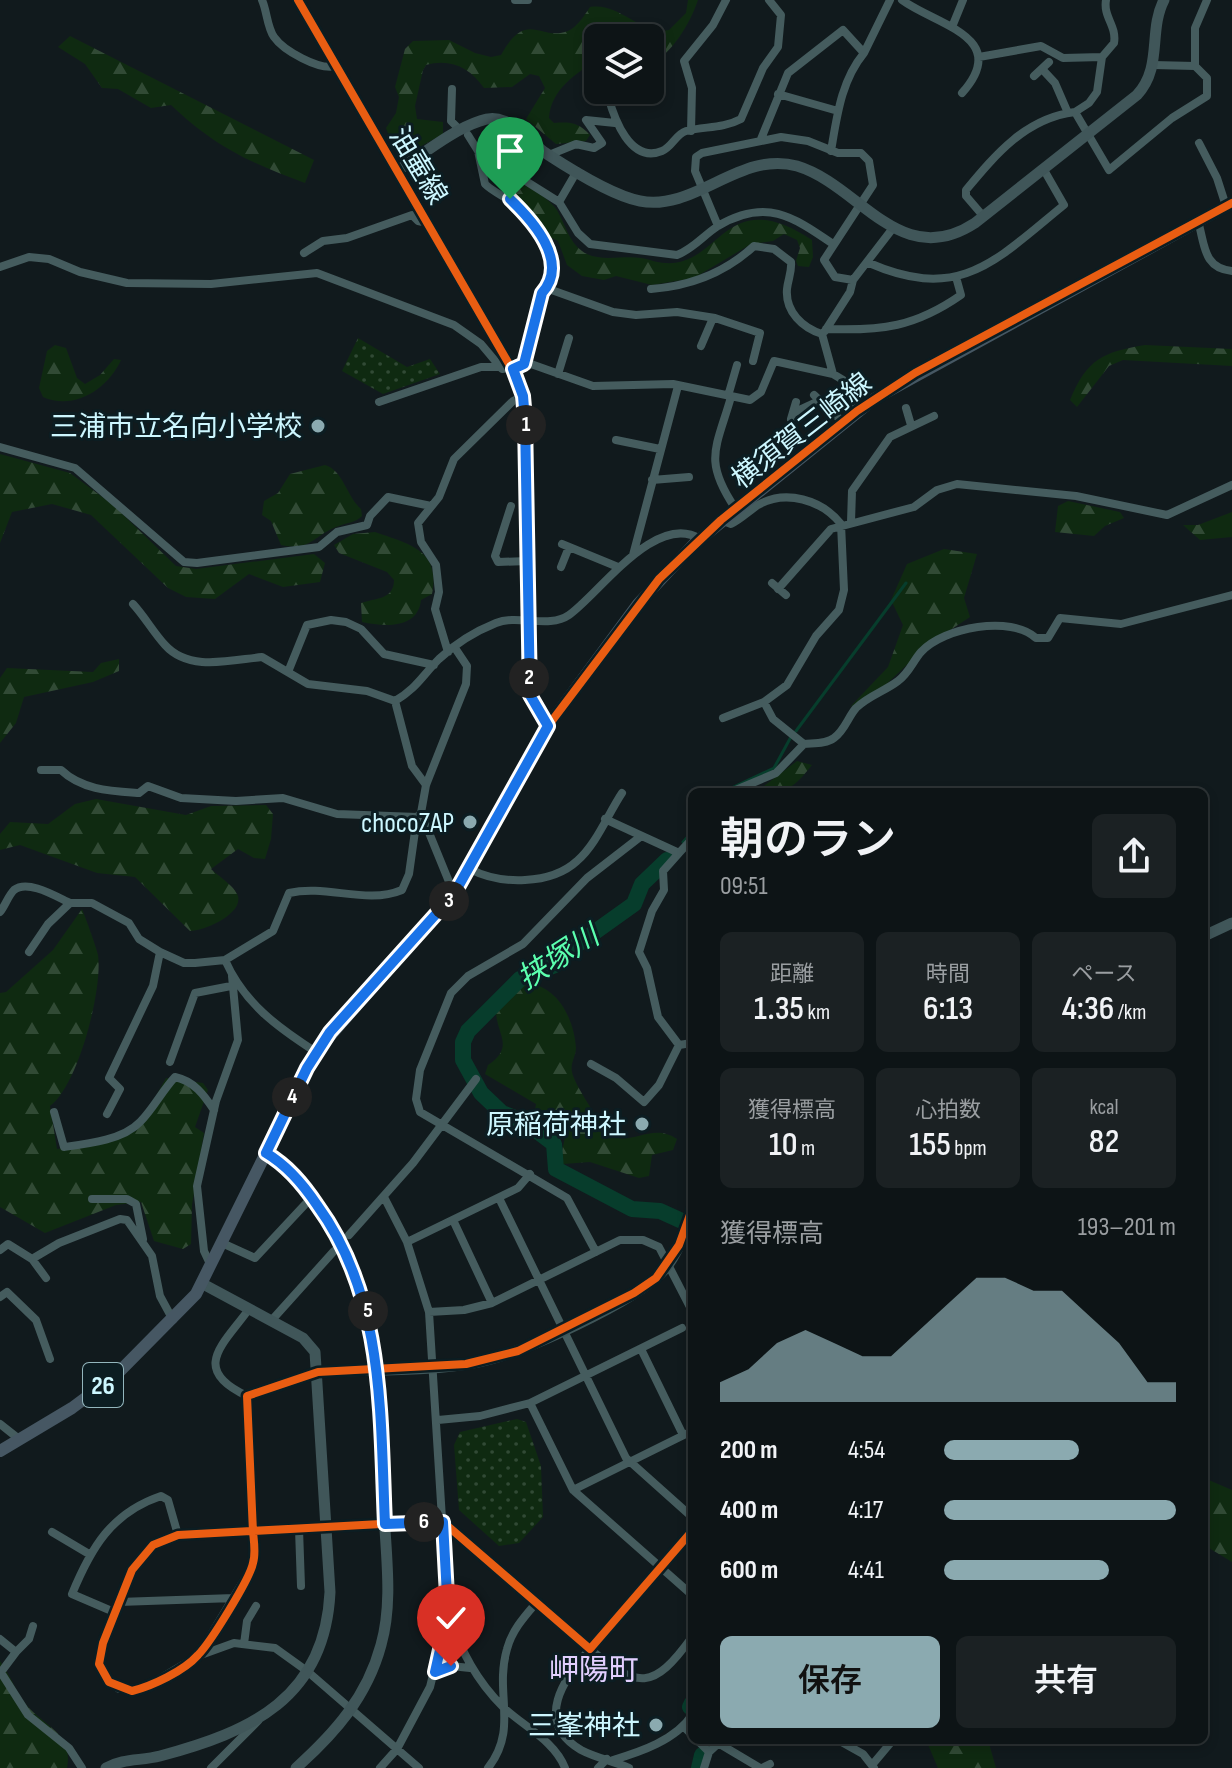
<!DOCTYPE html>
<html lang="ja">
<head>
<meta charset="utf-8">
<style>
  :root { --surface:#0d1416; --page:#1b2123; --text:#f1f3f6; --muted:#9a9ea1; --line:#2d3335; --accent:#8baab0 }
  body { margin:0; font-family:"Sofia Sans Condensed","Noto Sans JP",sans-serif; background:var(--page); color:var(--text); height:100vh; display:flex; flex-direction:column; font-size:30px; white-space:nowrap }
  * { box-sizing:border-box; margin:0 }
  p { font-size:26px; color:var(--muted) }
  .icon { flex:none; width:44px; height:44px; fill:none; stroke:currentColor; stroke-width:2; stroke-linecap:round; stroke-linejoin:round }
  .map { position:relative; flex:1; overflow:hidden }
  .sheet { position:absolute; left:688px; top:788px; width:520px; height:956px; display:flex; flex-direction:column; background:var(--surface); border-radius:12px; box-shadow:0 4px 12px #0003,0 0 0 2px var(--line) }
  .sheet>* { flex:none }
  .fabs { position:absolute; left:584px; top:24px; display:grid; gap:16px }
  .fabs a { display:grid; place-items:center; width:80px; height:80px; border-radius:12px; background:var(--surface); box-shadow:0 4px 12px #0003,0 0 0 2px var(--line); font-size:40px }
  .pin { position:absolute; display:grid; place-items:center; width:68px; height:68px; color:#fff; margin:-82px -34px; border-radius:50% 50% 50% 0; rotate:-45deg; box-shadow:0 0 8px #0007 }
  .pin .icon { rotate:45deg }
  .km { position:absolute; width:40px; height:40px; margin:-20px; border-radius:50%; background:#222; color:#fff; font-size:22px; line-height:40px; text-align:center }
  .round { display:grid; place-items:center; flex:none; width:84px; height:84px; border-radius:12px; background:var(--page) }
  .head { display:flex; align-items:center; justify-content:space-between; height:136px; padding:0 32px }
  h1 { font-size:44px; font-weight:600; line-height:60px }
  .metrics { display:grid; grid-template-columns:repeat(3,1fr); gap:12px; height:136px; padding:8px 32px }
  .metrics div { display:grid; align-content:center; border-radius:12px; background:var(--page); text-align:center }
  .metrics b { font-size:34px; font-weight:600 }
  .metrics small { font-size:22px; font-weight:400 }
  .metrics p { font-size:22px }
  .chart { height:224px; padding:16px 32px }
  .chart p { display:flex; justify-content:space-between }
  .chart svg { width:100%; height:144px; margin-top:8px; fill:var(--accent); opacity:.7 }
  .button { display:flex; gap:16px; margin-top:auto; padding:16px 32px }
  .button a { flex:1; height:92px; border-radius:12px; background:var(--accent); color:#111; font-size:32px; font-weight:600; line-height:92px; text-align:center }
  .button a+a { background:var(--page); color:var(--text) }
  ul { padding:0 32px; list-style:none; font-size:26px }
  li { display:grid; grid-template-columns:128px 96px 1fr; align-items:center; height:60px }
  li i { height:20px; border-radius:10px; background:var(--accent) }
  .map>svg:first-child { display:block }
  .grass { fill:url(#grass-dots) }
  .forest { fill:url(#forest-firs) }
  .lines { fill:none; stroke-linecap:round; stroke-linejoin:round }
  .stream { stroke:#073d2c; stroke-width:3 }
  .river { stroke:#073d2c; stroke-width:16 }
  .street { stroke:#455c5e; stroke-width:8 }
  .secondary { stroke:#405659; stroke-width:11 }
  .primary { stroke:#465763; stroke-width:12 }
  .cycleway-casing { stroke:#0c1d22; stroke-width:13 }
  .cycleway { stroke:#e95d12; stroke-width:8 }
  .route-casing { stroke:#fff; stroke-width:16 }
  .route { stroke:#1a73e8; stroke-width:10 }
  .poi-dot { fill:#8baab0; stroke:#0c1d22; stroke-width:3 }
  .labels { text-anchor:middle; stroke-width:6; stroke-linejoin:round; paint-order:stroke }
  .shield { fill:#0c1d22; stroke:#93b6bd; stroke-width:2 }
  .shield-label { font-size:26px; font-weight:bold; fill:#cdf7ff }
  .street-label { font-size:28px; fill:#cdf7ff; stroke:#0c1d22 }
  .poi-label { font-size:28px; fill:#cdf7ff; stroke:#0c1d22; text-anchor:end }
  .water-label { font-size:30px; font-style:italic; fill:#5bffae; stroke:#0c1d22 }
  .neighbourhood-label { font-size:30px; fill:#e2cfff; stroke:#0c1d22 }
</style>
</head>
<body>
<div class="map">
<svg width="1232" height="1768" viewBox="0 0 1232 1768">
  <defs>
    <pattern id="grass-dots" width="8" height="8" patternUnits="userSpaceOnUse" patternTransform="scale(2)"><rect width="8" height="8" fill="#0f2a11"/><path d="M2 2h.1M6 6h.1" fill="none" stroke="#314a35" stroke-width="1.8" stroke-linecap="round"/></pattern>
    <pattern id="forest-firs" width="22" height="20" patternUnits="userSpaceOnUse" patternTransform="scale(2)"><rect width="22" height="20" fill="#0f2a11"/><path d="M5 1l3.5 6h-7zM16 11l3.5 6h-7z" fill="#314a35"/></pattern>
  </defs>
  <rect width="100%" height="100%" fill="#111a1d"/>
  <path class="grass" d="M358,338L407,367L430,359L440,374L383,394L342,371Z
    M517,1419L526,1422L541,1466L543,1517L519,1543L499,1546L459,1510L454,1445L460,1432Z"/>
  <path class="forest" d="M688,0H698C689,26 673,51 650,66V38H598V59C576,74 551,89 549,118L554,123C570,122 578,122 590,135L586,141L556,144L526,119L545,88L539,76L530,74L512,87L484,88C470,68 451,58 426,65L423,70L415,106L417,119L443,122V134L407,154L394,148L386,128L396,113L399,97L395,87L405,49L413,41L449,40L475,53L491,57L501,55C527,8 540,42 568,31C578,26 584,16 590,7C620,2 641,36 669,30L686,13Z
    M70,36L314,160L305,183C250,163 214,146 171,105L151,108L118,89L102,88L85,64L58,47Z
    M501,175C517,180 548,196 557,210C565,224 569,242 582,251C598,263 622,255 641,258C649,259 657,263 665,263C721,267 724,182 812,240L813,257L809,267L798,266L796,261L800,248L797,240L784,234L773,241L751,244L694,278L652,285L616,276L604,280L582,276L567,265L558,241L550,237L530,212L494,182Z
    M55,345L66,348L77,378L85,384L100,375L114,359L121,360C108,389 74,411 43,397L39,388L47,351Z
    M1145,345L1232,349V366L1123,360L1109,366L1077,407L1070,400C1087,359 1103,352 1145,345Z
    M0,454L70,473L113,505L176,566L196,569L314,554L325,563L320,582L283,587L249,574L215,599L186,597L168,588L91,515L52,504L12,512L0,543Z
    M325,465C343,470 347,497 361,509L362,516C355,523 348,522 339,526C314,534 312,552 281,545L271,521L262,515L264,501L278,493L290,474Z
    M1068,501L1120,512L1124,518L1105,526L1094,536L1055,532L1058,506Z
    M1232,512V537L1200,540L1183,525H1198Z
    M375,532C409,544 441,550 432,594L421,600C418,629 385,627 362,622L361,603C375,598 394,600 394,580L387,572L339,553L334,545L353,534Z
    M944,549L977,554L964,598L970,617L929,644L879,691L850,707L888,667L903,625L891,600L907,564Z
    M119,659V671L93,682L24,697L16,723L0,743V678L7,668L93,672L101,663Z
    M797,761L812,765C792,790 788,792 756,792Z
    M96,799L186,815L211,806L266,805L273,814L271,839L265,859L254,858L238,849L211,869C218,876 235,886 238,896C243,914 204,931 190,931L135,877L97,873L20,845L0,850V834L10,822L48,824L75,804Z
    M82,909C86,919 96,946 98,955C103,989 78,1086 50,1106L57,1149L99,1144L136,1131L166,1078L203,1083L208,1090L195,1127L204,1133L192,1205L191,1244L183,1249L154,1241L141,1202L116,1205L45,1233L0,1207V993L6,992L53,950Z
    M523,983C556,983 574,1017 576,1048C576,1056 570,1063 572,1072C574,1084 599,1121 607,1131C626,1152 650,1120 677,1139L673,1150L652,1155L649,1176L639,1178L590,1162L563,1164L560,1159L568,1125L552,1117L534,1116L536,1104L485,1074L488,1065C515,1047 497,1035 496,1012L501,1001Z
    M1204,1478L1232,1490V1562L1204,1545Z
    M0,1661C11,1676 18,1697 30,1709C50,1729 73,1736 67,1768H0Z
    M926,1740H988L996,1768H938Z"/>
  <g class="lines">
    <path class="stream" d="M796,731L906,583
      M723,792L774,768L792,735
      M683,842L692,832"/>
    <path class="river" d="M667,860L642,884L634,904L571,949L555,965L520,979L468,1031L463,1042V1060L481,1093L502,1113L525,1122L554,1144L556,1169L632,1209L660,1211L682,1221
      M690,1707L692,1703
      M699,1768L702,1755"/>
    <path class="street" d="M262,0C267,11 267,27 274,37C283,50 319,71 336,66
      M515,0H528
      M902,0C936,25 1012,37 962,93
      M952,27L963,0
      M864,53L890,0
      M979,57L1041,46L1063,58L1102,57
      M1195,66V28L1207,0
      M1042,69L1055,83L1068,113
      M1034,76L1049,62
      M452,89L451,121L458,128
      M778,94L838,111
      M608,96C614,118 630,164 662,151C672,147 676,134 686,131C705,126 722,129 741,119L763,68L778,47L781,15L769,0
      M1075,112L1089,103L1097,92L1102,57L1114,43C1117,26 1103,17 1106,0
      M691,131L692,88L684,61L713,25L726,0
      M468,135L478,151L485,184C495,194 510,198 520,209C576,265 534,300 524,364
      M761,139L788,73L843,30L864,53C841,81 837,116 831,151
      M1199,143L1217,178L1226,206
      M478,151L559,202L578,233L590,244L677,255C693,249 704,235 718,226C766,198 792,216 833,244
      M549,155L576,144L594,148L602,143L586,120L615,123
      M488,157L502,136
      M559,202L577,171
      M984,217L966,196V190C996,154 1026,118 1075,112L1109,170L1172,118L1207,96V78L1195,66L1153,65
      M1198,221C1205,245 1203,268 1232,271
      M718,226L695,171L696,157L702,153L781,137L808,141L838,153H861L869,161L873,185L824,260L835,277L853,280L893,228
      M304,253L323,241L347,238L412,215L418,221L428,223
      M869,263C961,303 996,260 1064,205L1044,170
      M0,267L29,257L49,259L80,272L127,283L211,284L317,273L454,325L481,344L502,369L531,364L593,386L673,384L750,400L761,392L774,361L833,374L822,334C803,328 785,312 787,289C788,279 792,272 791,262L774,249L754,246C725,273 691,286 651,289
      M546,288L613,312L636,315L677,312L715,318L760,333L753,361
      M826,329C882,331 915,327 961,295L956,277
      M825,331L850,292L853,280
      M701,346L713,318
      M558,374L569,338
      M833,374L843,380L857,411
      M814,395L843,422
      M728,396L737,365
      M731,397C716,449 703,460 735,508
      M379,402L481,367H498
      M906,408L911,425
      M793,413L819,401
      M791,419L796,402
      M616,440L660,449
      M0,447L75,468L184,562L197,563L319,547L337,532L367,525L370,516L388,497L431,506
      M652,480L689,477
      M511,506L495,556L498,562L528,561
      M721,520L731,524C741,519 749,511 758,505C786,489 822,500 841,524L844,590L839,610L816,636L787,685L764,702L723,718
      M851,522L852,491L890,437L934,416
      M562,544L618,567
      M633,555L678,386
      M561,567L569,547
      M772,583L786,595
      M778,589L831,529L914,507L937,490L957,484L1076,496L1167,515L1232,485
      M133,604C145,617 153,632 165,645C189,672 231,660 262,657L308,684L367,691L395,701C417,688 422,676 439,659C455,644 476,631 496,623C518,614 549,629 569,615C599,594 656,511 700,539
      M448,652L435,609L439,592L436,565L421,542L418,523L439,497L454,459L513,401L523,396
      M288,672L307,625L331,620L346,622L361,629L384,654L434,665
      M395,701L412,766L426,785
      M764,702L773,719L804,744
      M41,770H61C82,790 111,791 139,793L148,786L181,798L236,801L283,798L337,814L417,817
      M731,792L776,773L804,744C814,743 826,744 834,738C845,730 848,717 856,708C868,696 885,691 898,681C909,673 913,661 921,652C944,627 1011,615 1036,638H1048L1060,618L1121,624L1232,595
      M605,819L679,853L692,839
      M679,853L663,871L664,890L652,911L639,952L647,968L658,1017L679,1045
      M470,869C500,885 551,885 577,861C596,845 608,814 622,793
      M454,894L421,813L426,785L466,684L467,666L455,648
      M0,912C5,906 8,896 14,890C28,879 57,897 70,903
      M29,952L48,924L70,903H92L129,923L139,939L160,952L184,963H195L225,960L273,931L289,893C327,884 366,905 402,890L409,874L417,817L421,813
      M225,960C244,1003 277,1027 316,1052
      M679,1045L692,1043
      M170,1062L195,993L231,986
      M591,1064L616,1078L644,1102L659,1085L679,1045
      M54,1112L64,1147C87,1144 123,1140 140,1122C153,1109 162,1091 175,1077C194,1081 204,1095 214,1110
      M107,1114L120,1089L109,1078L153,986L160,952
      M499,1198L626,1458L692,1517
      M92,1199H127L136,1204L143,1239
      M453,1220L492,1303
      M349,1235L413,1163L476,1079
      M407,1242L518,1188L530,1174
      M222,1243L255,1258L312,1197
      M0,1250L8,1244L32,1259
      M596,1252L567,1198L420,1112L416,1099L420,1070L451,993L468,976L523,944L587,878L640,837
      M211,1266L204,1251L197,1186L216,1101L238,1040L232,976
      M46,1278L32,1259L59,1243L120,1219L127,1220L152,1256L160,1296L173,1320
      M0,1297L7,1292L36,1320L50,1359
      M429,1312L464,1310L492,1303L620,1240H643L659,1247L692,1311
      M271,1321L334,1251
      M641,1349L683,1435
      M318,1372L247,1396L253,1532V1565L198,1656L144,1688L119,1689L109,1682L99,1664L103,1643L132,1570L153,1545L178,1535L436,1521L443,1522L590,1649L692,1531
      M247,1396C189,1369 224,1344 249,1309
      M530,1403L682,1328
      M438,1420L480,1416L530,1403L573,1490L692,1595
      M0,1424L19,1439
      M573,1490L692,1431
      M299,1529L301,1586
      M52,1532L89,1554
      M119,1602L234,1598
      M114,1612L72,1594C91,1548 111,1513 161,1496L168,1500L178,1535
      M449,1617C462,1652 476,1680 503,1707C523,1726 555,1741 565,1768
      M0,1639L16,1652L1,1672
      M244,1644L247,1621L256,1606
      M16,1652L29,1639L33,1626
      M198,1656L234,1643L275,1648L307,1671L419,1768
      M0,1671L28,1715L69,1748L82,1768
      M435,1671L451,1666L470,1668
      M683,1726L692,1735
      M697,1740L709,1752
      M838,1740L863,1754L874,1768
      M718,1743L760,1768
      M613,1760C640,1752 676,1740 692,1715
      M872,1765L893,1740
      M211,1768L258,1721
      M380,1768L397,1749L430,1687L448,1614L429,1312L407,1242L384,1197
      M488,1768C519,1728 494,1694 507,1649C512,1630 525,1616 537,1602
      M598,1768L607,1759
      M629,1768C613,1761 596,1758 581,1750C533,1722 564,1678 590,1649C638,1689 653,1691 692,1637
      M704,1768L709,1752L722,1740
      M762,1768L770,1764"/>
    <path class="secondary" d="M298,0L520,383L527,466L530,695L548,726
      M397,171C422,155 452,130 480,121C488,118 497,118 504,121C521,127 533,145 547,154C570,169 614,196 640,201C695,212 740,150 797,166C860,185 900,272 975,223L1137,95C1163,67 1148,31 1164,0
      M1204,936L1232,923
      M266,1153C288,1165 302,1184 317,1204C383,1294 380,1405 384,1512C386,1556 393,1603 381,1645C367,1697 335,1733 296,1768
      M318,1372C371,1369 426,1372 478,1362C520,1355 636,1301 664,1270C679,1253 685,1230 692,1209
      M106,1768C123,1758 141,1761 160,1756C251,1732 325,1698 330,1592L315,1352L303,1338L203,1284"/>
    <path class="primary" d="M0,1451L72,1408L115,1376L196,1294L316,1052L454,894L548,726L638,604L694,544L874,399L1232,203"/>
    <g class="cycleway-casing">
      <path id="cycleway" d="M298,0L520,383L527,466L530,695L548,726L659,579L721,520L857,411L915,373L1232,203
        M692,1209L679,1245L656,1278L634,1293L518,1351L466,1364L318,1372L247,1396L253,1532C254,1542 256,1553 253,1563C250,1579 210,1643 198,1655C184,1671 152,1686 132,1691L109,1682L99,1664L103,1643L132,1570L153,1545L178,1535L436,1521L443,1522L590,1649L692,1531"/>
    </g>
    <use href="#cycleway" class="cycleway"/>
  </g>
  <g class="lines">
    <g class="route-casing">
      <path id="route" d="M451,1666L435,1672L448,1614L443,1522L385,1524C380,1414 385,1298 317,1205C303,1184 288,1166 266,1153L307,1068L330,1032L454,894L548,726L530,695L525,420L523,396L513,369L524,364L542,293C570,262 532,220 510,199"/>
    </g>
    <use href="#route" class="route"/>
  </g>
  <g class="poi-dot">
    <circle cx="318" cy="426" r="8"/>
    <circle cx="470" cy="822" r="8"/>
    <circle cx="642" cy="1124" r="8"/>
    <circle cx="656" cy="1725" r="8"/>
  </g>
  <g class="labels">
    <rect class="shield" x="83" y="1363" width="40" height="44" rx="6"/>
    <g class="shield-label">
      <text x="103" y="1394">26</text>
    </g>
    <g class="street-label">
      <text transform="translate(419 165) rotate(59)" y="10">油壷線</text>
      <text transform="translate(801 430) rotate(-38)" y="10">横須賀三崎線</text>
    </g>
    <g class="poi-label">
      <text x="302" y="436">三浦市立名向小学校</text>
      <text x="454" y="832">chocoZAP</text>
      <text x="626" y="1134">原稲荷神社</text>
      <text x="640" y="1735">三峯神社</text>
    </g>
    <g class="water-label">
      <text transform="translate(558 957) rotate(-33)" y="10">挟塚川</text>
    </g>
    <g class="neighbourhood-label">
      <text x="594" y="1680">岬陽町</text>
    </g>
  </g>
</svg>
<div class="fabs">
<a><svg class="icon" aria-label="layers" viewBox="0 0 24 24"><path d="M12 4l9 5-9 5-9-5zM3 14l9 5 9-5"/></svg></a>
</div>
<div class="pin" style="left:510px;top:199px;background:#1e9e55"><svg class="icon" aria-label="arrive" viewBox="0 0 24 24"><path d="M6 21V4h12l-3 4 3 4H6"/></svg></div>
<div class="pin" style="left:451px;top:1666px;background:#d93025"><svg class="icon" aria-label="check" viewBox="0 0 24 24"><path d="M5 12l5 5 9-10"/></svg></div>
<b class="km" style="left:526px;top:425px">1</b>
<b class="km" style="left:529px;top:678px">2</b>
<b class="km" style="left:449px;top:901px">3</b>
<b class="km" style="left:292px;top:1097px">4</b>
<b class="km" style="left:368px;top:1311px">5</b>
<b class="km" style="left:424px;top:1522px">6</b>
<section class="sheet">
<div class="head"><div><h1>朝のラン</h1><p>09:51</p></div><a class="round"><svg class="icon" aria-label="share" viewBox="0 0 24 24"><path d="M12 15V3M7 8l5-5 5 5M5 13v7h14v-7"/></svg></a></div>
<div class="metrics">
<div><p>距離</p><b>1.35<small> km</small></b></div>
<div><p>時間</p><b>6:13</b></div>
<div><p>ペース</p><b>4:36<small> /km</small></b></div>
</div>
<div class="metrics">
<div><p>獲得標高</p><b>10<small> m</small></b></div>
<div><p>心拍数</p><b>155<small> bpm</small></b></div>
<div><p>kcal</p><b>82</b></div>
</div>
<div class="chart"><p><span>獲得標高</span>193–201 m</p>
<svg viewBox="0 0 160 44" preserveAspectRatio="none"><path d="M0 44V38L10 34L20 26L30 22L40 26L50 30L60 30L70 22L80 14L90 6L100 6L110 10L120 10L130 18L140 26L150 38L160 38V44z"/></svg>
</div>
<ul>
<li><b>200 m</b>4:54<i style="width:58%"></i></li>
<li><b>400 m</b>4:17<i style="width:100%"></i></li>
<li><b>600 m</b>4:41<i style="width:71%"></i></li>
</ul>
<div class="button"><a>保存</a><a>共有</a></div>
</section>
</div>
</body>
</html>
